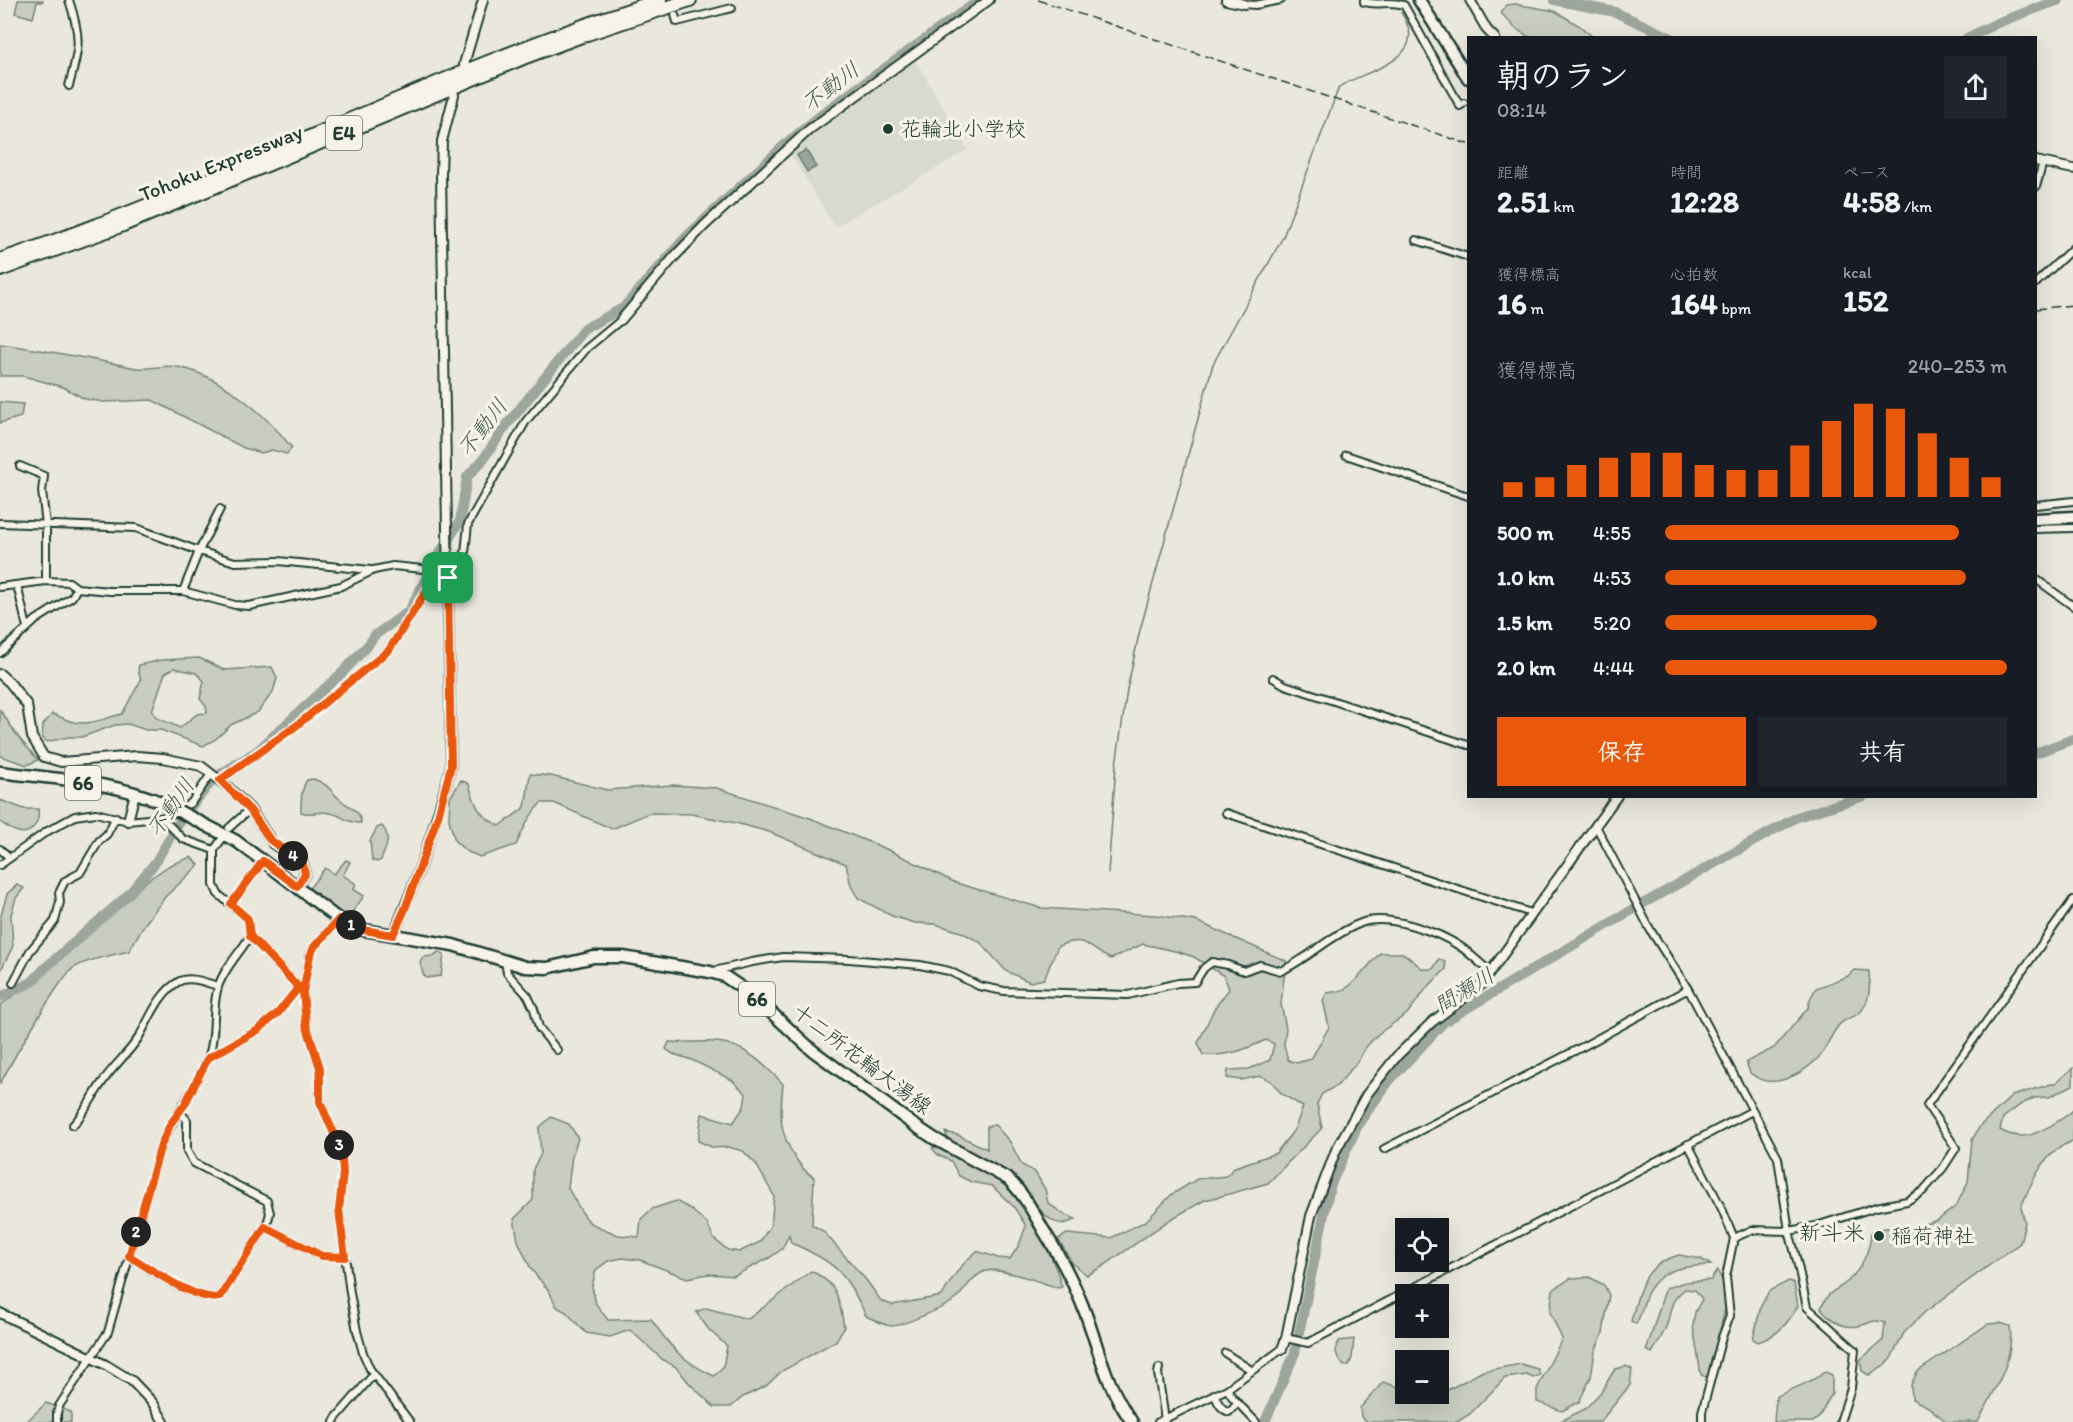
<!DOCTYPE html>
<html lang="ja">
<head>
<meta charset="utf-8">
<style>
  :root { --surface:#171b24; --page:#20242c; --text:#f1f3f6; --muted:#9ea1a6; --accent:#ea580c }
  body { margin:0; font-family:Itim,"Klee One",sans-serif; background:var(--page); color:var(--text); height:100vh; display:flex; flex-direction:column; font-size:22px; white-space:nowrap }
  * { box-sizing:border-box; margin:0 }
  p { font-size:20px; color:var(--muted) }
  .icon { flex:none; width:33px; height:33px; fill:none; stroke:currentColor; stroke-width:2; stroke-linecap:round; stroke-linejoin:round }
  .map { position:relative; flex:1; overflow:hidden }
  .drawer { position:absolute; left:1467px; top:36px; width:570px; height:762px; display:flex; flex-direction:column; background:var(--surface); border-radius:0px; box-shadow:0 6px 24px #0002 }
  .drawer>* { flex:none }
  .fabs { position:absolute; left:1395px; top:1218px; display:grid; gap:12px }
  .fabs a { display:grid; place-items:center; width:54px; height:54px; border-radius:0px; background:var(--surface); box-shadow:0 6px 24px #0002; font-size:30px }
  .pin { position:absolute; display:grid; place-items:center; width:51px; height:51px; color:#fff; margin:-26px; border-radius:12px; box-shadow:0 3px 9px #0006 }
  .km { position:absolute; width:30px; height:30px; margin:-15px; border-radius:50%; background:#222; color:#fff; font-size:16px; line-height:30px; text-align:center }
  .round { display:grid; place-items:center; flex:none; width:63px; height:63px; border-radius:0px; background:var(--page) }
  .overview { display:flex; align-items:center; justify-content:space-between; height:102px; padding:0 30px }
  h1 { font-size:33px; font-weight:800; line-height:45px }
  .metrics { display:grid; grid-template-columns:repeat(3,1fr); gap:9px; height:102px; padding:6px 30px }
  .metrics div { display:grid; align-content:center }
  .metrics b { font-size:30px; font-weight:800 }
  .metrics small { font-size:16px; font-weight:400 }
  .metrics p { font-size:16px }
  .chart { height:168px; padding:12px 30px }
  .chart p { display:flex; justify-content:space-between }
  .chart svg { width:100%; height:108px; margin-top:6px; stroke:var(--accent); stroke-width:6 }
  .button { display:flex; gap:12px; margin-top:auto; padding:12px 30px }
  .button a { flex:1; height:69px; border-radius:0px; background:var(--accent); color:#fff; font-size:24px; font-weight:800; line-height:69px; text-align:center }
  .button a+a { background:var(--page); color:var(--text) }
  ul { padding:0 30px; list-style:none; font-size:20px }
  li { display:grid; grid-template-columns:96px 72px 1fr; align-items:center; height:45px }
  li i { height:15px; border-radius:8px; background:var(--accent) }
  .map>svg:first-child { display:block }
  .built { fill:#d9dacf }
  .green { fill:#c8ccc1; stroke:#74847a; stroke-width:1.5; fill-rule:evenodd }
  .water { fill:#9ca69c; stroke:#6a7c72; stroke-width:1.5 }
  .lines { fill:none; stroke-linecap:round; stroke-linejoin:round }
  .stream { stroke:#6a7c72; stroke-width:1.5 }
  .river { stroke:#9ca69c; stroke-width:10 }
  .minor-casing { stroke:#1f3d34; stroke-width:10 }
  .tertiary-casing { stroke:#1f3d34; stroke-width:12 }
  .primary-casing { stroke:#1f3d34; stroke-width:15 }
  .trunk-casing { stroke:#1f3d34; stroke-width:15 }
  .motorway-casing { stroke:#1f3d34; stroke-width:16 }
  .minor { stroke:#f7f3e8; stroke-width:6 }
  .tertiary { stroke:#f7f3e8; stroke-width:8 }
  .primary { stroke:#f7f3e8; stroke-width:10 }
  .trunk { stroke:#f7f3e8; stroke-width:10 }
  .motorway { stroke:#f7f3e8; stroke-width:12 }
  .rail { stroke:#1f3d34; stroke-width:1.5; stroke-dasharray:9 4.5; stroke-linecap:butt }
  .primary-bridge-casing { stroke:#1f3d34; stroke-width:15; stroke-linecap:butt }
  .primary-bridge { stroke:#f7f3e8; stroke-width:10 }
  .route-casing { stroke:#fff; stroke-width:12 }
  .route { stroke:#ea580c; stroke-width:8 }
  .poi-dot { fill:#1f3d34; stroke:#f7f3e8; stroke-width:2 }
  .labels { text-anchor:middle; stroke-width:6; stroke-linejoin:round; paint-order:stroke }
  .shield { fill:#f7f3e8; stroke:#60746a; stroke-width:1.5 }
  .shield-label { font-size:20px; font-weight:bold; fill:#1f3d34 }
  .poi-label { font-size:21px; fill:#1f3d34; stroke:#f7f3e8; text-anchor:start }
  .street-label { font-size:21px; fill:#1f3d34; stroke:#f7f3e8 }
  .water-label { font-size:22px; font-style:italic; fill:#445c53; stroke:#f7f3e8 }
  .neighbourhood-label { font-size:22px; fill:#1f3d34; stroke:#f7f3e8 }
</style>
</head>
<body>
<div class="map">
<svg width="2073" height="1422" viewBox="0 0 2073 1422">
  <rect width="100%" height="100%" fill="#eae8dd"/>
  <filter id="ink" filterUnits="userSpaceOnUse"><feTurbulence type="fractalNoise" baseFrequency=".0167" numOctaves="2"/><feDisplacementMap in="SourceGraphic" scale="12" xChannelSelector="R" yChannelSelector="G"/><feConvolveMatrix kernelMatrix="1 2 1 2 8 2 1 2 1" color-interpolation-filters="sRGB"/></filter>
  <g filter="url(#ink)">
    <path class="built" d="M915,59L968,150L835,227L790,154L844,109Z"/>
    <path class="green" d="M18,0H43L42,2H37L33,18L15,13Z
      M1515,4L1555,11L1580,26L1593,37H1529L1515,28L1501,13L1506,5Z
      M0,344C46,350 91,359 137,368C150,370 164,364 178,367C220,375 266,414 292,448L287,454L272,450L261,453L244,448L152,400L104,402L85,399L63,387L23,376H0Z
      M0,402L23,404L21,417L0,423Z
      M199,658L225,670L272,667L277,678L273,692L258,712L231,725L216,739L203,746L161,730H146L128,724L115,725L82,737H68L47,742L42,737L43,725L52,714C59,716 64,719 70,721C89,727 104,718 122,714L141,680L138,670L139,665L162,660ZM174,668L196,673L204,681L200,699L206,706L207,713L197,714L180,728L157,718L152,711L165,673Z
      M0,710L19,738L38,760L27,765L0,756Z
      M530,774L551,776L607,790L672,785L717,788L810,818L891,851L956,883L1041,908L1155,915L1196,921L1286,961L1281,1004L1286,1028L1284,1045L1288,1060L1296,1063L1311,1059L1329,1027L1323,1000L1327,993C1332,992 1337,992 1342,990C1353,987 1370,963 1380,953H1403L1423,969H1433L1439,959L1445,962L1446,969L1426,989L1407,1014L1378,1034L1366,1047L1358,1061L1338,1085L1322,1094L1317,1104L1322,1128L1268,1183L1222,1196L1205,1200L1171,1219L1102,1267L1087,1275L1073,1264L1058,1239L1067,1234L1111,1238L1146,1221L1171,1195L1197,1179L1226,1176L1235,1167L1276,1153L1294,1130L1303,1107L1281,1093L1271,1081L1261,1076L1241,1080L1227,1078L1228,1070L1249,1069L1270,1060L1274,1044L1266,1040C1242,1051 1229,1056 1203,1055L1198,1043L1214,1009L1229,989L1224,976L1194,957L1179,952L1143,944L1111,959C1086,948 1088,934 1058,946L1044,979L1030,982L1006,971L980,942L961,932L935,924L915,923L892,916L858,898L851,886L846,864L769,832L736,823L691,814L649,813L612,829L554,803H541C528,816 524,829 516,845L480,857L466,851L455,841L449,820L450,798L461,780L469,784C475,806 479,816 500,826L525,807Z
      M314,779C332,786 330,792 342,801C350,807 360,811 361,823C345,823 343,815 330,813C320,810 311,816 301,812C301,801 301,789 307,780Z
      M0,800L24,809H38C40,820 33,836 18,832C12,831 6,826 0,822Z
      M382,826C392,838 386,847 381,860L377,862L372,860L370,841L377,828Z
      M191,857L199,865L165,897L144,925L129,951C111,956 91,958 75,967C61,974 10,1065 0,1084V1006L3,1003L30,984L149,879L170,865Z
      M346,860L350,862L343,875L356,884L353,889L364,896L348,918L329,907L308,890L325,868L334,874Z
      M17,885L24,888L16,898L11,915L13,946L0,972V919L7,894Z
      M438,952L444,955L441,976L426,978L423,974L420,962L423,957L433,956Z
      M1854,970L1869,971C1870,985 1871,1004 1858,1014C1849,1020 1843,1018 1836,1029C1830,1038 1826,1048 1819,1057C1806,1071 1782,1086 1762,1080C1758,1079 1753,1075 1750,1073L1746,1062L1774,1048L1808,1008L1810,999L1816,988L1848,976Z
      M669,1042C684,1043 701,1041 716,1042C743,1043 766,1066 783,1084C780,1114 778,1131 795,1157C801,1167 805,1172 814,1177L812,1225L823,1231L844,1255L867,1281L881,1301L892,1305L942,1296C952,1278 961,1264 977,1251L998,1258L1010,1259L1019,1245L1026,1226L1014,1207L992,1186L971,1182L959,1176L951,1161L938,1155L932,1148L938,1145C956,1156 977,1165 995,1177C1023,1196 1053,1254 1062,1287L1058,1288C1043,1283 1000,1267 986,1271C972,1275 966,1290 956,1299C946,1307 904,1325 892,1326C884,1326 873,1319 866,1316C846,1273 836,1262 791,1243L789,1235L782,1249L769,1258L734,1276L708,1274L687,1278L640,1260L622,1258L608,1261L596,1270L592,1286L596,1304L608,1320L651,1319C671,1348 682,1361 714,1376L723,1367L727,1346L709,1330L696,1312L706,1308L748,1319L811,1271C839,1284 839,1299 844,1327L836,1341L782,1371L766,1386L743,1397L731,1407H714L690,1384L676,1367L663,1360L630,1330L610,1337L586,1333L566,1312L557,1307L549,1291L531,1269L518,1241L514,1219L533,1200V1169L541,1154L539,1128L551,1117L569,1124L578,1138L572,1156L568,1188L581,1211L590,1223L618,1235L639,1237L641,1219L652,1209L676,1201L689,1208L707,1223L714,1239L728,1250L739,1252L760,1242L771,1225L774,1196L756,1164L743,1151L728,1147L714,1148L698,1141L702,1114L733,1123L744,1107L746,1094L732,1080L692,1060L673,1054L666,1049Z
      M2073,1068V1085L2049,1097L2034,1098L2020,1105L2003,1118L2000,1130C2007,1134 2014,1136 2023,1136C2035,1136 2064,1119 2073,1110V1141C2044,1151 2032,1181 2021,1207L2025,1223L2020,1243L1925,1312L1904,1333L1889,1362L1869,1375L1862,1371L1860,1360L1883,1340L1885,1323C1871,1318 1871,1324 1858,1326C1841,1329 1830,1319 1821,1308C1831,1287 1833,1294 1848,1281C1861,1269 1870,1251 1871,1233L1885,1228H1911L1938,1220L1956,1206L1968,1182L1972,1140L1980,1126L2012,1096L2055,1083Z
      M995,1125L1010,1142L1022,1165L1035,1172L1045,1189L1048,1203L1065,1215L1076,1219C1066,1224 1060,1226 1050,1219C1036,1210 1032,1194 1020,1183C1001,1166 972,1156 950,1144L945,1132L958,1135L987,1149V1126Z
      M1679,1255L1701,1259L1711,1265C1686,1266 1662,1267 1648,1292C1643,1302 1642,1314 1636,1324L1631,1321C1640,1288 1643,1265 1679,1255Z
      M1717,1270L1725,1285L1726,1306L1709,1375L1706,1377L1701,1375L1693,1326L1695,1312L1702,1299L1695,1290L1685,1289C1667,1304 1673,1308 1666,1327C1662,1337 1657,1345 1652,1353L1646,1350C1654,1330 1658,1309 1666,1288L1685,1282L1711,1280Z
      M1589,1277L1604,1285L1609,1295L1603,1333L1595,1351L1591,1377L1579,1402L1562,1411L1537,1402V1389L1562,1339L1550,1312L1553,1290L1571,1278Z
      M1789,1281L1794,1283L1798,1306C1787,1324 1779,1335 1758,1342L1753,1339L1761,1306L1769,1291Z
      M2000,1323L2010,1326C2015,1362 1993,1392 1978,1422H1947L1928,1407L1912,1399L1911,1385L1917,1372L1988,1324Z
      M1354,1339L1352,1358L1349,1365L1344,1366C1337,1357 1333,1352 1339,1341Z
      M1521,1364L1538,1369L1540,1375L1533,1378L1527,1375L1505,1378L1470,1414L1457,1422H1368L1361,1417L1360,1408L1383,1382L1405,1389L1406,1394H1413L1431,1399L1483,1371Z
      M1626,1366L1632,1369L1630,1385L1600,1422H1559L1585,1409L1601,1392L1615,1369Z
      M1825,1372L1832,1375V1393L1819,1417L1813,1422H1774L1776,1397C1792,1388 1811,1383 1825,1372Z
      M46,1403L71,1412V1422H26Z"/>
    <path class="water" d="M806,150L816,167L807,172L797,155Z"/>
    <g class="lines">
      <path class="stream" d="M1108,873L1116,765L1127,690L1139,634L1213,364L1283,237L1339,87C1358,73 1416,64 1409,30C1408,25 1404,17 1401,12"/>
      <path class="river" d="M1554,0L1615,12L1672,38
        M1967,38L1997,23L2059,0
        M2036,753L2073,739
        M0,997L32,982L45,968L128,895L155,863L181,819L212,781L222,773L257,751L343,672L368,645L375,635L409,611L436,559L460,521L467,477L482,461L506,426L584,329L623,308L685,238L789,141L827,110L979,0
        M1265,1422L1295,1353L1330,1186L1359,1123L1389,1081L1444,1022L1639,906L1797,817L1864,796"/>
      <g class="minor-casing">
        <path id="minor" d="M1364,0V2C1379,6 1388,0 1404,5L1460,106L1464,103
          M1244,4L1255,5L1281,0
          M675,15L677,22L732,8
          M69,86C79,48 82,39 69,0
          M2036,187L2043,162
          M1416,240L1468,257
          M2036,283L2073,248
          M1346,455L1468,496
          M20,466L44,476L42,491L46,525V581
          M2036,505L2073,501
          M0,523L136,528L199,551L235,562L278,561L371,570
          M2036,529L2073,528
          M2036,579L2073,606
          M17,585L27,627
          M0,587L46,581L69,582L77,588L110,591H183L235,605L249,606L341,586L374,570L393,566L423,569L442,576
          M183,591L199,551L220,509
          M0,653L36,620L72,597L77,588
          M1273,678L1285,685L1468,745
          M221,780L295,726L389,650L434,579L448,578L463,572L468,524L526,421L587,348L621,320
          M1226,813L1531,913
          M162,818L183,839L214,850
          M1596,826L1651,931L1688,989L1778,1158L1789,1231L1797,1261L1807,1307L1855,1350L1851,1388L1840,1422
          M229,828L250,809
          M222,839L214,850V885L218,894L248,919L250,936L303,992
          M0,849L10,858
          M0,865L46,832L75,816L96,813L128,821L167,817L191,803L211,774
          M231,904L263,861
          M339,919L314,947L310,955L303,992L306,1024L320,1068V1102L339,1145L342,1157L343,1173L339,1210L350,1293L357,1331L363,1353L370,1369L410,1422
          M505,961L507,973L528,996L534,1009L539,1028L557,1050
          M714,971L752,962L783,957L849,959L920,965L949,971L979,986L1004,991L1128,995L1178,983L1195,982L1204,968L1212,962L1228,965L1244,971L1260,965L1281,971C1309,958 1332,934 1361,923C1387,913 1439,932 1461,947C1471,954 1480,964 1490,971
          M13,983L30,951L55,921L60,902L59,893L65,881L80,873L99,841L107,834L116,817
          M208,1058L258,1030L278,1013L298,988
          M73,1125C86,1111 93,1095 104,1080C114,1065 129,1053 139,1037C149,1020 159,993 178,982C189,975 207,983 218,986
          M1688,1144L1722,1209L1734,1238L1726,1277L1730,1316L1722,1337L1702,1412V1422
          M1384,1149L1586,1045L1688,989
          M265,1227L322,1256L345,1257
          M1734,1238L1752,1230L1789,1231L1816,1226L1876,1207L1907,1201L1923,1191L1943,1168L1956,1148L1927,1105L2073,900
          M129,1256C150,1269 197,1303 220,1297L267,1224L270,1213L267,1201L194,1163L187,1151V1120L179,1111
          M1286,1338L1308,1343L1752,1111
          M1225,1353L1251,1370
          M1159,1368L1158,1373L1165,1420
          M1227,1389L1233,1398L1256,1422
          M1214,1394C1218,1402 1220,1409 1229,1412L1237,1403
          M57,1422V1413L59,1406L108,1332L161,1145C175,1114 197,1087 209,1055C217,1033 211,1009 218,987C224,968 240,953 250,936
          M334,1422L336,1418L374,1374
          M1158,1422L1227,1389L1282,1349"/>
      </g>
      <g class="tertiary-casing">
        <path id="tertiary" d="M1226,0L1244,4
          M1470,0L1487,30L1495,38
          M464,64L483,0
          M2036,161L2073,169
          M621,320L675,256L705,225L810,129L989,0
          M0,674L10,683L27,705L32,737L44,757L61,762L137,756L163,758L201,766L228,787L250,809L273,844L303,863L305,874L297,886
          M128,821L135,793
          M393,935C417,880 436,824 451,766L441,174L442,141L454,95
          M0,1313L106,1365L132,1381L153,1403L164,1422
          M1282,1349L1286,1338L1311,1216L1336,1150L1367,1094L1397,1056L1432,1022L1481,985L1617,796"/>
      </g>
      <g class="primary-casing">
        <path id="primary" d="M0,772C54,779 114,781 165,804
          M217,831L236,841L271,867L337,918L358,929L453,945L525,967L547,968L594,957H623L710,972L724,976L751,994L812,1050L914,1125L935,1139L1008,1179C1024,1194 1033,1212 1044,1231C1059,1255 1072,1279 1082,1304C1099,1347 1104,1383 1132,1422"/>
      </g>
      <g class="trunk-casing">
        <path id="trunk" d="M1419,0L1468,78
          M2036,519L2073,517"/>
      </g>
      <g class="motorway-casing">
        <path id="motorway" d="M0,260C224,185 434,71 660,0
          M0,270L123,225L523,58L587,34L690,0"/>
      </g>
      <use href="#minor" class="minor"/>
      <use href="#tertiary" class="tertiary"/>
      <use href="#primary" class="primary"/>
      <use href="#trunk" class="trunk"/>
      <use href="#motorway" class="motorway"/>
      <path class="rail" d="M1038,0L1468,144
        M2036,309L2073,305"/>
      <g class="primary-bridge-casing">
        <path id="primary-bridge" d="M165,804L217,831"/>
      </g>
      <use href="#primary-bridge" class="primary-bridge"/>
    </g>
  </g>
  <g class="lines" filter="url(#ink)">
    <g class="route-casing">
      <path id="route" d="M448,578L451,766L438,816L405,909L393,935L358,929L339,919L314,947L310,956L303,992L298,988L278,1013L258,1030L208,1058L185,1104L171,1123L161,1145L129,1256C150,1268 197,1303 220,1297L265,1227L322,1256L345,1257L339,1210L343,1173L342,1157L339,1145L320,1102V1068L306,1024L303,992L250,936L248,919L231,904L263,861L297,886L305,874L303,863L270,840L250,810L220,780L296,726L389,650L434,579L448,578"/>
    </g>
    <use href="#route" class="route"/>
  </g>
  <g class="poi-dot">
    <circle cx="888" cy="129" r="6"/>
    <circle cx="1879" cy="1236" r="6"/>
  </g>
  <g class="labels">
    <g class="shield">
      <rect x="326" y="116" width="36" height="34" rx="4.5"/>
      <rect x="65" y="766" width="36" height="34" rx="4.5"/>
      <rect x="739" y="982" width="36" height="34" rx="4.5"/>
    </g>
    <g class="shield-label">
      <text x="344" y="140">E4</text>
      <text x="83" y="790">66</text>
      <text x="757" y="1006">66</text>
    </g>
    <g class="poi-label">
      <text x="900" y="136">花輪北小学校</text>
      <text x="1891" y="1243">稲荷神社</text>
    </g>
    <g class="street-label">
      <text transform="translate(221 163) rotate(-22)" y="7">Tohoku Expressway</text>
      <text transform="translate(862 1059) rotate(37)" y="7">十二所花輪大湯線</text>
    </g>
    <g class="water-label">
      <text transform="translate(830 86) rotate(-37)" y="8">不動川</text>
      <text transform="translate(482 427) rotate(-52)" y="8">不動川</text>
      <text transform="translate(170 807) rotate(-55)" y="8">不動川</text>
      <text transform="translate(1464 990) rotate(-32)" y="8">間瀬川</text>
    </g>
    <g class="neighbourhood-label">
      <text x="1832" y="1240">新斗米</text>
    </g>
  </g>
</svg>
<div class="fabs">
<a><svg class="icon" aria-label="locate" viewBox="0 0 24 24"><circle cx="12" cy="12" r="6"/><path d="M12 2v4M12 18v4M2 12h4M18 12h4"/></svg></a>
<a>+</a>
<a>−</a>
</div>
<div class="pin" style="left:448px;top:578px;background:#1e9e55"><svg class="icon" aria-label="arrive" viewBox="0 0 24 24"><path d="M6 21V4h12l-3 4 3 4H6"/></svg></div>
<b class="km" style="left:351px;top:925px">1</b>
<b class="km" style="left:136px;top:1232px">2</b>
<b class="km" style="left:339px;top:1145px">3</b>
<b class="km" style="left:293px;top:856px">4</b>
<section class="drawer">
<div class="overview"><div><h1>朝のラン</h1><p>08:14</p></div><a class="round"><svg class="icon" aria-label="share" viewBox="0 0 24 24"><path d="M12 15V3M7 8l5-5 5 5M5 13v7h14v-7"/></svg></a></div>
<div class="metrics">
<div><p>距離</p><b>2.51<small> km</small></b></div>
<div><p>時間</p><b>12:28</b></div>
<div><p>ペース</p><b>4:58<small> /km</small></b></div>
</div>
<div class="metrics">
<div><p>獲得標高</p><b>16<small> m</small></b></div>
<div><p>心拍数</p><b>164<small> bpm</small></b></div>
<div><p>kcal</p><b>152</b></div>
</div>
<div class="chart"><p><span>獲得標高</span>240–253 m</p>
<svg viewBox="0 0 160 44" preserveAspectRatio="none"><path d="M5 44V38M15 44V36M25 44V31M35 44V28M45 44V26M55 44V26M65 44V31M75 44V33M85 44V33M95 44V23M105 44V13M115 44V6M125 44V8M135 44V18M145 44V28M155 44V36"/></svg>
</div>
<ul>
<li><b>500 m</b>4:55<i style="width:86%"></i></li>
<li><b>1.0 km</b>4:53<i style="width:88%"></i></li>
<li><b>1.5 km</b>5:20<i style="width:62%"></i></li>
<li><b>2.0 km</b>4:44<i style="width:100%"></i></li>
</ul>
<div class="button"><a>保存</a><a>共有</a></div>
</section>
</div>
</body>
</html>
